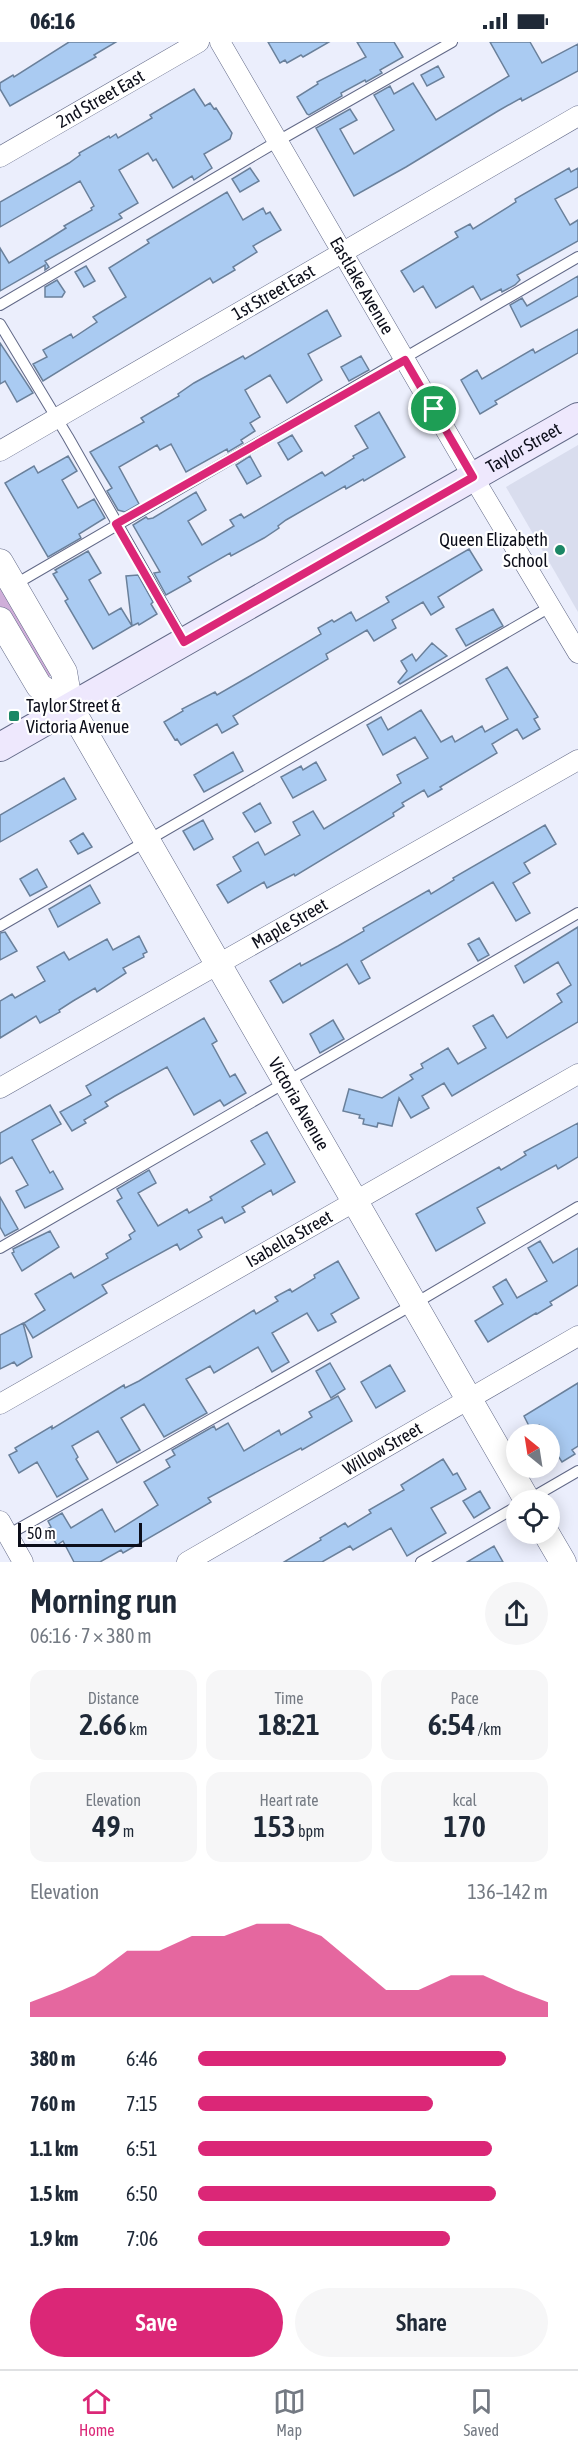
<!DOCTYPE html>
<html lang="en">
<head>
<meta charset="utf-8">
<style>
  :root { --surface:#fff; --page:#f6f6f7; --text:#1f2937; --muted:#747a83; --line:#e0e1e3; --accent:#db2777 }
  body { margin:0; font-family:"Asap Condensed",sans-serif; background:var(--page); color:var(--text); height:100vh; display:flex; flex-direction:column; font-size:22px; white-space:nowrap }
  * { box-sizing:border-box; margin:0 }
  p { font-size:20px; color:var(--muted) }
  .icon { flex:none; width:33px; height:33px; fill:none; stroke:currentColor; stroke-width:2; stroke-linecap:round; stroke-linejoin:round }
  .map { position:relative; height:1520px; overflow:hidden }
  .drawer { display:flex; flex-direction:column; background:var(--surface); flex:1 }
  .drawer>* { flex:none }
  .needle { width:39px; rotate:330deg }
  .fabs { position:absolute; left:506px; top:1382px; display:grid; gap:12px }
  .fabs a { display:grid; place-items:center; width:54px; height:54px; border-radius:50%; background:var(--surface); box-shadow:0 3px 15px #0003; font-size:30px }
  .scale { position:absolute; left:18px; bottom:15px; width:124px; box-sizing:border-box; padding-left:6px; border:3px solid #0c0e1a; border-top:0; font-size:16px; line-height:21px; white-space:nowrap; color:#0c0e1a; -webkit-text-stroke:4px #fff; paint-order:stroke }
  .pin { position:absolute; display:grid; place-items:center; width:51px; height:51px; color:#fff; margin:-26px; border:3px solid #fff; border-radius:50%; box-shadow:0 2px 6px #0007 }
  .round { display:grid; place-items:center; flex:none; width:63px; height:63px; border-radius:32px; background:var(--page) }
  .overview { display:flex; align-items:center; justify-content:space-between; height:102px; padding:0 30px }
  h1 { font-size:33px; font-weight:600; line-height:45px }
  .figures { display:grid; grid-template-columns:repeat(3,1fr); gap:9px; height:102px; padding:6px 30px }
  .figures div { display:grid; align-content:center; border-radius:15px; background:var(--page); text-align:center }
  .figures b { font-size:30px; font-weight:600 }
  .figures small { font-size:16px; font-weight:400 }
  .figures p { font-size:16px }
  .chart { height:168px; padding:12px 30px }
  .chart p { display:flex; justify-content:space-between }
  .chart svg { width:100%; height:108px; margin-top:6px; fill:var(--accent); opacity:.7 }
  .button { display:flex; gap:12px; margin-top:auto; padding:12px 30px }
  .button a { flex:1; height:69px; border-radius:36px; background:var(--accent); color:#fff; font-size:24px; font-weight:600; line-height:69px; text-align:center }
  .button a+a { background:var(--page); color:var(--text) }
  ul { padding:0 30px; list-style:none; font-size:20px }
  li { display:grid; grid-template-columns:96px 72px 1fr; align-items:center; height:45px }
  li i { height:15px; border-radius:8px; background:var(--accent) }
  .status { display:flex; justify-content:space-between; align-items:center; height:42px; padding:0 30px; background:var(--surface); direction:ltr }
  .status svg { height:16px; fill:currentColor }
  .tab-bar { display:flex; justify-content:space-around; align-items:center; height:84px; border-top:2px solid var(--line); background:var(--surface); font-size:16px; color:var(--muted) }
  .tab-bar a { display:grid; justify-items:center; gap:3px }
  .tab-bar .on { color:var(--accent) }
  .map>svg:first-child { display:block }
  .built { fill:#d9ddee }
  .green { fill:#cfaed9 }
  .building { fill:#aacbf2; stroke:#6a809b; stroke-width:1.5 }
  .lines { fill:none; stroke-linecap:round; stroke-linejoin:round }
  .service-casing { stroke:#626987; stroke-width:12 }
  .minor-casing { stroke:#626987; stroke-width:21 }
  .tertiary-casing { stroke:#626987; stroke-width:27 }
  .secondary-casing { stroke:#626987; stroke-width:30 }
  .service { stroke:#fff; stroke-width:10 }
  .minor { stroke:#fff; stroke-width:20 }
  .tertiary { stroke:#fff; stroke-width:26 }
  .secondary { stroke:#eee8fd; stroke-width:28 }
  .route-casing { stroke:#fff; stroke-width:12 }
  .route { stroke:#db2777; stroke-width:8 }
  .poi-dot { fill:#1b8765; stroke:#fff; stroke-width:2 }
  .labels { text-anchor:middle; stroke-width:4.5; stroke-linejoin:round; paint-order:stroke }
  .street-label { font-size:18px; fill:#0c0e1a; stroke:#fff }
  .poi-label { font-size:18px; fill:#0c0e1a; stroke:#fff; text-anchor:end }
</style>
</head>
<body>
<div class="status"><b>06:16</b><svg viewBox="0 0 49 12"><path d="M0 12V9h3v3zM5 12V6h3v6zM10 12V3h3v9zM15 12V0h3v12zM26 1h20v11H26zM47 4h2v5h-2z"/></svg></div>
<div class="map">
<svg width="578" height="1520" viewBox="0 0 578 1520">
  <rect width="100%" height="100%" fill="#ebeefc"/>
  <path class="built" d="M578,403V570L506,445Z"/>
  <path class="green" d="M0,537L53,632L44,638L0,564Z"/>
  <path class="building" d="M69,0H116L94,13L96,15L10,64L0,47V41L13,33L14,35Z
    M268,0H329L303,15L301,13L287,21L285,18L280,21Z
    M357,0H394L403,15L380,28L382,31L366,40L365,38L341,51L342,54L309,73L307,72L297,55L318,42L317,40L366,15Z
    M490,0H530L542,21L578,2V29L522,59L521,56L498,69L406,125L354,154L316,86L350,67L357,78L340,87L354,112L394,88L374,53L390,44L394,52L413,41L436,78L509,34Z
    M438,24L444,35L427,44L421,33Z
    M194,47L205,64L210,61L214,67L216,66L232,91L230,97L204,112L212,126L194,138L192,134L173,146L156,117L153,119L148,111L119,128L138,161L119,172L122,176L45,219L49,225L45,228V223L0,249V206L9,221L47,198L66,186L64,184L92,168L91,166L94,164L80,139L0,185V160L69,121L80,113L79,111L109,94L110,96L116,92L118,96L152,76L150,73Z
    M250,126L259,139L240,150L232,137Z
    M569,126L571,130L578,126V145L555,157L570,183L578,178V199L517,233L520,238L515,243L502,250L501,247L481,258L473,244L436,266L423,244L414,250L401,229L458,195L455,190L470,182L473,187L516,160L515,157Z
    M227,150L243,178L263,166L266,172L270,170L281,188L253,204L257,210L233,225L235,228L213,241L210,236L43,339L33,322L47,315L43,308L71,292L73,296L97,280L93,275L126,255L109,226L149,201L147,198Z
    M86,224L95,239L84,245L75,230Z
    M578,234V254L521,285L510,263L522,256L527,264Z
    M57,238L65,250L62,255H45V245Z
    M327,268L341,294L308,312L322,338L287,361L270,333L245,348L260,375L250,381L255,389L241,398L243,401L228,410L227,407L186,430L171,402L160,408L157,403L119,425L139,462L125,470L118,468L107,449L112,446L90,410L144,380L141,376L179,354L178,352L194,341L243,314L245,317Z
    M578,287V311L495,359L497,362L480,372L461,338L477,328L482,337L533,307L535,311Z
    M0,301L33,351L17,360L5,339L0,342Z
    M361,314L369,328L349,339L341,325Z
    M379,370L405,415L364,439L363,437L346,447L345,444L286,478L278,484L279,486L264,496L231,514L230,511L188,535L191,539L166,553L154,531L160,530L133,483L146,475L148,477L153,476L196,450L206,468L188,479L202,503L234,484L230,478L241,472L244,476L322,430L325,434L354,416L353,414L368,406L355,384Z
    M292,393L302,409L288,418L278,401Z
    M68,414L77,429L62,438L78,466L94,457L105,476L79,492L81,496L48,515L5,441L34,424L38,431Z
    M250,414L261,434L247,442L236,423Z
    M469,507L482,528L438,555L444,565L431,573L423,560L392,578L396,586L374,599L367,588L326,612L328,617L233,674L238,682L222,691L217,682L181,703L177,697L175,698L164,680L183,669L182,667L215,650L217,653L250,634L321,592L318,586L332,578L334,580L351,570L356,579L389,560L386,555Z
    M88,509L101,531L89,538L109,573L121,566L132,584L93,607L65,559L68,557L53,532L57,530L55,528Z
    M138,533L153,560L151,562L157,572L139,583L138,581L132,584L126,534Z
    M493,567L503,584L466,604L456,587Z
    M432,601L447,614L400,642L398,640L407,629L401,619L412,612L416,619Z
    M507,625L538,675L534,677L540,687L523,697L517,687L492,702L497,711L440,745L442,747L428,755L424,748L402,761L404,764L393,771L394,774L295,834L294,832L267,846L264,840L228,861L217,843L241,829L233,815L258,800L265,813L300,793L293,780L313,769L324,787L401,741L397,733L428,716L415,695L383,713L367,683L381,675L388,688L421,668L441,700L452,694L455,700L482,684L485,690L508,677L486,637Z
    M233,710L243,729L204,750L194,733Z
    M316,720L326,738L293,756L281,735L301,724L303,728Z
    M64,736L76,757L0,800V773Z
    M260,761L271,781L255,790L243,771Z
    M203,778L213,797L194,808L183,789Z
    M545,783L556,802L524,821L530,831L513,841L530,871L516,879L493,840L361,919L370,936L359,942L347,922L283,961L270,939L300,921L301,924L338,904L364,889L363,886L429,848L431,852L454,838L453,836Z
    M83,791L92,805L78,812L70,799Z
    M37,827L47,845L30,854L20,837Z
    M90,843L100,861L58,885L49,867Z
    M578,885V980L452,1054L444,1041L422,1054L429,1066L411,1076L399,1056L392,1084L378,1081L377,1085L363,1082L364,1077L359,1076L360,1073L343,1069L349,1047L382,1056L413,1037L410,1033L423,1026L421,1022L448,1006L458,1022L486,1006L473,984L493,973L507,996L562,960L557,952L571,943L558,920L524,941L515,924Z
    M5,890L17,909L0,918V891Z
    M139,894L147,910L143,912L144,915L123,926L126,931L97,950L95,946L73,959L59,968L60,970L40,981L36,974L0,996V959L12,952L15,956L45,939L37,925L64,910L69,918L107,897L113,908Z
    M479,896L489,913L478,919L468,902Z
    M204,976L217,999L212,1002L230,1035L235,1032L246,1051L224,1064L220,1058L194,1073L167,1025L115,1054L105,1060L108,1064L84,1078L86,1081L72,1089L60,1070L91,1053L86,1044Z
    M333,978L344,997L320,1011L310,992Z
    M50,1063L61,1082L32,1098L50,1131L53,1129L63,1147L25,1166L16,1149L28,1143L12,1115L0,1122V1091Z
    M578,1081V1115L558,1127L556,1123L477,1166L485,1181L436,1209L416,1172L499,1125L501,1128L526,1113L524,1110Z
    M267,1090L295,1140L273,1153L271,1148L242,1165L245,1170L225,1181L222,1175L198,1188L202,1195L180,1208L177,1202L102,1243L107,1251L33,1296L24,1281L45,1268L35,1252L71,1231L74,1236L108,1216L106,1212L131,1197L129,1193L135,1189L117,1159L122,1156L117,1147L149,1128L156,1141L138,1151L158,1184L187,1167L189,1171L212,1158L210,1155L265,1122L251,1099Z
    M0,1155L18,1187L5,1194L0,1185Z
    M50,1189L59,1205L22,1229L12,1211L14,1210L13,1207Z
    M540,1199L553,1221L578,1206V1243L550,1260L552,1263L537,1272L536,1271L488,1300L475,1279L503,1262L493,1245L506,1237L517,1256L547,1239L528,1206Z
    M338,1219L359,1256L331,1272L336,1280L318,1289L307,1271L272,1291L289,1320L272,1330L258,1305L214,1331L210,1324L186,1337L207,1371L164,1395L144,1362L121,1376L140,1408L117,1421L98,1389L72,1404L78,1415L76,1417L88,1437L57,1455L37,1420L19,1431L9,1413L17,1409L15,1406L52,1384V1387L124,1343L125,1346L139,1339L254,1268L256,1272L278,1259L275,1255L290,1247L292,1250L315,1236L314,1233Z
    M23,1281L32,1315L17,1324L14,1320L0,1327V1293Z
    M330,1321L345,1347L331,1356L316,1329Z
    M390,1323L405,1349L376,1366L361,1340Z
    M578,1341V1404L572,1408L575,1412L562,1420L549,1400V1392H545L539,1383L531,1388L524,1374Z
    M338,1354L352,1379L302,1408L301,1406L208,1456L211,1460L123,1511L121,1508L100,1520H74L63,1499L57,1503L47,1487L51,1485L48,1479L62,1471L71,1486L102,1467L115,1490L158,1463L144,1440L170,1425L166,1418L175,1413L172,1408L214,1384L216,1388L228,1381L244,1409L279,1388L281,1393L312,1375L309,1370Z
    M443,1417L453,1433L457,1431L466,1447L431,1466L446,1491L407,1514L391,1486L353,1508L350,1504L322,1520H284L321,1498L320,1496L345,1481L348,1485L371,1471L369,1468L404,1448L401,1443Z
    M480,1449L490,1466L474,1476L463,1459Z
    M494,1504L503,1520H467Z"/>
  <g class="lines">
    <g class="service-casing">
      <path id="service" d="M0,263L278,99L452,0
        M0,282L68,395L184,599
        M14,543L578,215
        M0,884L550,565
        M0,1206L578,871
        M528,1458L578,1429
        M6,1494L414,1262L578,1165
        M421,1520L516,1465"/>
    </g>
    <g class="minor-casing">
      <g id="minor">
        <path id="s1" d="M220,0L473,435L578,611"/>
        <path id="s2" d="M0,115L199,0"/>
        <path id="s3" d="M0,409L578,74"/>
        <path id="s4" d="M0,1046L578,718"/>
        <path id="s5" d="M0,1362L578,1032"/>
        <path d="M0,1479L23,1520"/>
        <path id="s6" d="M187,1520L578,1294"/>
      </g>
    </g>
    <g class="tertiary-casing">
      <g id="tertiary">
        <path id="s7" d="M0,520L64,630L70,665L527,1458"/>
        <path d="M0,578L39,644L70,665"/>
        <path d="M546,1491L563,1520"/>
      </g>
    </g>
    <g class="secondary-casing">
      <g id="secondary">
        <path id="s8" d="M0,705L578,375"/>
      </g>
    </g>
    <use href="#service" class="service"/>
    <use href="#minor" class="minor"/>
    <use href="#tertiary" class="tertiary"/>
    <use href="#secondary" class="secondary"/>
  </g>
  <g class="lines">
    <g class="route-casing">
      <path id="route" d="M405,318L473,435L184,600L116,482Z"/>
    </g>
    <use href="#route" class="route"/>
  </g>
  <g class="poi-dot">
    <circle cx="560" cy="508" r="6"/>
    <rect x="8" y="668" width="12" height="12" rx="3"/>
  </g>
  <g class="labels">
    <g class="street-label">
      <text dy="6" stroke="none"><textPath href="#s2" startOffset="116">2nd Street East</textPath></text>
      <text dy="6" stroke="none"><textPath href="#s1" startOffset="282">Eastlake Avenue</textPath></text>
      <text dy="6" stroke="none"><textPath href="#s3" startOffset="316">1st Street East</textPath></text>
      <text dy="6" stroke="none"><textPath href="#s8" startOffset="603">Taylor Street</textPath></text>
      <text dy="6" stroke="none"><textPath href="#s4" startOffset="333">Maple Street</textPath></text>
      <text dy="6" stroke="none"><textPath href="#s7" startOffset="621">Victoria Avenue</textPath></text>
      <text dy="6" stroke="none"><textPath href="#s5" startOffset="333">Isabella Street</textPath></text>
      <text dy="6" stroke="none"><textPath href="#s6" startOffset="226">Willow Street</textPath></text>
    </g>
    <g class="poi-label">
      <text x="548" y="504">Queen Elizabeth<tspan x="548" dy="21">School</tspan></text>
      <text x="26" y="670" text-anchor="start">Taylor Street &amp;<tspan x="26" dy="21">Victoria Avenue</tspan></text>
    </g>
  </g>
</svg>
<div class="fabs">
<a><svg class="needle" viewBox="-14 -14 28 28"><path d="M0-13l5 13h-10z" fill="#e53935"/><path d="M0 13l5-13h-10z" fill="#747a83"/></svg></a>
<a><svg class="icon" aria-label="locate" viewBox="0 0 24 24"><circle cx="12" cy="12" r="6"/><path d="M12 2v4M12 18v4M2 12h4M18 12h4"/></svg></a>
</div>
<div class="scale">50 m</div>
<div class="pin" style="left:434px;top:367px;background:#1e9e55"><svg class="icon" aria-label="arrive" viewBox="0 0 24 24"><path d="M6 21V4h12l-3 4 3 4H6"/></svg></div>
</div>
<section class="drawer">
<div class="overview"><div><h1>Morning run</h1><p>06:16 · 7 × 380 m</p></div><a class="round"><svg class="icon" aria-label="share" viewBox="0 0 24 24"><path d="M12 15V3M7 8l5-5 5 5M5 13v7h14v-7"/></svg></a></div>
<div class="figures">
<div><p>Distance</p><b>2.66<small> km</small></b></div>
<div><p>Time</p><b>18:21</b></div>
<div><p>Pace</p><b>6:54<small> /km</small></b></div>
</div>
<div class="figures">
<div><p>Elevation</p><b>49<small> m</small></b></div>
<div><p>Heart rate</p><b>153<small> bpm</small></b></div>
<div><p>kcal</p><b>170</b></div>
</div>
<div class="chart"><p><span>Elevation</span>136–142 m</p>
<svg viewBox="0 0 160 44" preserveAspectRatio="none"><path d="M0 44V38L10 33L20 27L30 17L40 17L50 11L60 11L70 6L80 6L90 11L100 22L110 33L120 33L130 27L140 27L150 33L160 38V44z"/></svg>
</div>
<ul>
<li><b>380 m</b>6:46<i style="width:88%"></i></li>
<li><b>760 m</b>7:15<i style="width:67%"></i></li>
<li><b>1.1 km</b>6:51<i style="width:84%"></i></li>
<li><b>1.5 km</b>6:50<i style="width:85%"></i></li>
<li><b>1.9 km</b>7:06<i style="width:72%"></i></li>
</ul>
<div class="button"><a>Save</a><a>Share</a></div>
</section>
<nav class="tab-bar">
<a class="on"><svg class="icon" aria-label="home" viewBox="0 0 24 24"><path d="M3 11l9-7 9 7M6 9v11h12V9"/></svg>Home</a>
<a><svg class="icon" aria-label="map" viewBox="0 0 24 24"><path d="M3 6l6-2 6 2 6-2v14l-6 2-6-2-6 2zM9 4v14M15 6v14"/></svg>Map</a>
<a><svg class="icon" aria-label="saved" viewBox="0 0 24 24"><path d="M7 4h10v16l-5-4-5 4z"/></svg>Saved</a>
</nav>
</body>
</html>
